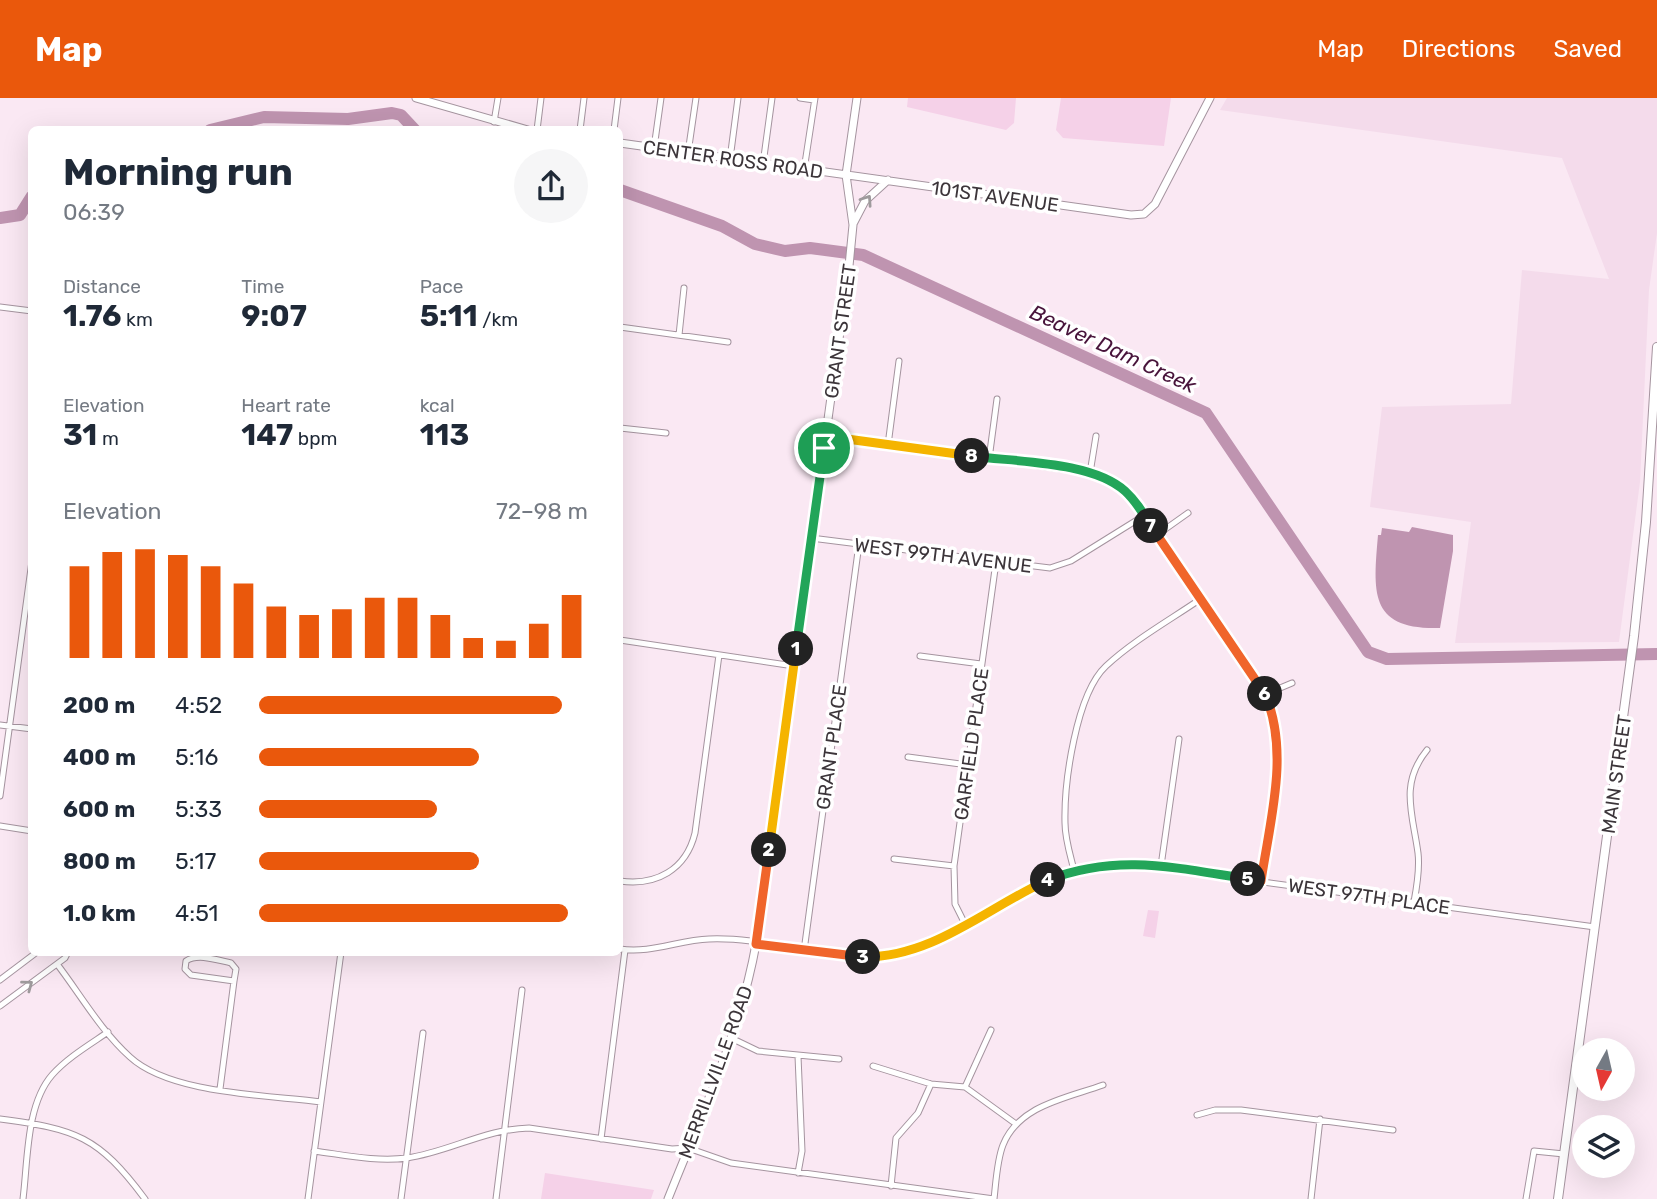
<!DOCTYPE html>
<html lang="en">
<head>
<meta charset="utf-8">
<style>
  :root { --surface:#fff; --page:#f6f6f7; --text:#1f2937; --muted:#747a83; --accent:#ea580c }
  body { margin:0; font-family:Rubik,sans-serif; background:var(--page); color:var(--text); height:100vh; display:flex; flex-direction:column; font-size:26px; white-space:nowrap }
  * { box-sizing:border-box; margin:0 }
  p { font-size:23px; color:var(--muted) }
  .icon { flex:none; width:38px; height:38px; fill:none; stroke:currentColor; stroke-width:2; stroke-linecap:round; stroke-linejoin:round }
  .map { position:relative; flex:1; overflow:hidden }
  .details { position:absolute; left:28px; top:28px; width:595px; height:830px; display:flex; flex-direction:column; background:var(--surface); border-radius:10px; box-shadow:0 7px 28px #0002 }
  .details>* { flex:none }
  .needle { width:46px; rotate:188deg }
  .fabs { position:absolute; left:1572px; top:940px; display:grid; gap:14px }
  .fabs a { display:grid; place-items:center; width:63px; height:63px; border-radius:50%; background:var(--surface); box-shadow:0 7px 28px #0002; font-size:35px }
  .pin { position:absolute; display:grid; place-items:center; width:60px; height:60px; color:#fff; margin:-30px; border:4px solid #fff; border-radius:50%; box-shadow:0 2px 7px #0007 }
  .km { position:absolute; width:35px; height:35px; margin:-18px; border-radius:50%; background:#222; color:#fff; font-size:19px; line-height:35px; text-align:center }
  .round { display:grid; place-items:center; flex:none; width:74px; height:74px; border-radius:37px; background:var(--page) }
  .headline { display:flex; align-items:center; justify-content:space-between; height:119px; padding:0 35px }
  h1 { font-size:38px; font-weight:700; line-height:52px }
  .figures { display:grid; grid-template-columns:repeat(3,1fr); gap:10px; height:119px; padding:7px 35px }
  .figures div { display:grid; align-content:center }
  .figures b { font-size:30px; font-weight:700 }
  .figures small { font-size:19px; font-weight:400 }
  .figures p { font-size:19px }
  .chart { height:196px; padding:14px 35px }
  .chart p { display:flex; justify-content:space-between }
  .chart svg { width:100%; height:126px; margin-top:7px; stroke:var(--accent); stroke-width:6 }
  ul { padding:0 35px; list-style:none; font-size:23px }
  li { display:grid; grid-template-columns:112px 84px 1fr; align-items:center; height:52px }
  li i { height:18px; border-radius:9px; background:var(--accent) }
  header { display:flex; align-items:center; gap:42px; box-sizing:border-box; height:98px; padding:0 35px; background:var(--accent); color:#fff }
  header strong { font-size:33px }
  nav { display:flex; gap:38px; margin-inline-start:auto; font-size:24px }
  .map>svg:first-child { display:block }
  .built { fill:#f4dbeb }
  .green { fill:#f5d1e8 }
  .water { fill:#bf94b0 }
  .lines { fill:none; stroke-linecap:round; stroke-linejoin:round }
  .river { stroke:#bf94b0; stroke-width:12 }
  .minor-casing { stroke:#a5949f; stroke-width:7 }
  .tertiary-casing { stroke:#a5949f; stroke-width:9 }
  .secondary-casing { stroke:#a5949f; stroke-width:10 }
  .minor { stroke:#fff; stroke-width:5 }
  .tertiary { stroke:#fff; stroke-width:7 }
  .secondary { stroke:#fff; stroke-width:8 }
  .oneway { stroke:#9e9a9c }
  .split-1-casing { stroke:#fff; stroke-width:14 }
  .split-2-casing { stroke:#fff; stroke-width:14 }
  .split-3-casing { stroke:#fff; stroke-width:14 }
  .split-4-casing { stroke:#fff; stroke-width:14 }
  .split-5-casing { stroke:#fff; stroke-width:14 }
  .split-6-casing { stroke:#fff; stroke-width:14 }
  .split-7-casing { stroke:#fff; stroke-width:14 }
  .split-8-casing { stroke:#fff; stroke-width:14 }
  .split-9-casing { stroke:#fff; stroke-width:14 }
  .split-1 { stroke:#22a559; stroke-width:9 }
  .split-2 { stroke:#f5b400; stroke-width:9 }
  .split-3 { stroke:#f0652b; stroke-width:9 }
  .split-4 { stroke:#f5b400; stroke-width:9 }
  .split-5 { stroke:#22a559; stroke-width:9 }
  .split-6 { stroke:#f0652b; stroke-width:9 }
  .split-7 { stroke:#f0652b; stroke-width:9 }
  .split-8 { stroke:#22a559; stroke-width:9 }
  .split-9 { stroke:#f5b400; stroke-width:9 }
  .labels { text-anchor:middle; stroke-width:7; stroke-linejoin:round; paint-order:stroke }
  .street-label { font-size:19px; fill:#3c353a; stroke:#fff }
  .water-label { font-size:21px; font-style:italic; fill:#48143b; stroke:#fff }
</style>
</head>
<body>
<header>
<strong>Map</strong>
<nav><a>Map</a><a>Directions</a><a>Saved</a></nav>
</header>
<div class="map">
<svg width="1657" height="1101" viewBox="0 0 1657 1101">
  <rect width="100%" height="100%" fill="#fae8f3"/>
  <path class="built" d="M1227,0H1657V135L1649,192L1640,384L1619,544L1455,545L1471,424L1370,409L1382,309L1511,306L1522,172L1609,181L1562,60L1220,12Z"/>
  <path class="green" d="M908,0H1016L1014,25L1006,32L907,9Z
    M1061,0H1171L1164,48L1063,40L1056,32Z
    M1148,812L1159,813L1155,840L1143,838Z
    M545,1075L654,1092L651,1101H541Z"/>
  <path class="water" d="M1412,429L1453,437V453L1440,530C1369,532 1373,495 1378,437H1381L1382,430L1409,434Z"/>
  <g class="lines">
    <path class="river" d="M210,32L264,19L348,21L392,15L401,17L415,32
      M620,92L722,128L755,146L785,153L810,150L863,157L1206,315L1368,554L1387,561L1657,556
      M0,120L20,117L32,98"/>
    <g class="minor-casing">
      <path id="minor" d="M800,0L814,2
        M494,24L498,0
        M537,32L541,0
        M580,32L584,0
        M614,32L618,0
        M654,50L661,0
        M688,55L696,0
        M730,61L738,0
        M763,66L772,0
        M804,72L815,0
        M0,209L32,213
        M620,229L728,244
        M679,237L684,190
        M620,330L666,335
        M825,338L1090,375L1115,386L1136,405L1261,587C1292,646 1270,720 1261,783
        M888,347L899,263
        M989,361L997,301
        M1090,375L1096,338
        M1157,437L1188,415
        M811,440L1050,470L1071,463L1145,417
        M620,542L794,568
        M920,558L981,566
        M1266,596L1292,585
        M0,627L32,631
        M908,659L968,667
        M0,698L32,463
        M0,728L32,733
        M894,761L954,768
        M1161,768L1179,641
        M1074,772C1070,756 1065,741 1065,725C1064,685 1076,596 1106,568C1134,542 1170,522 1202,500
        M620,783C656,788 686,772 695,735L719,557
        M1414,804C1417,788 1420,771 1418,755C1413,717 1399,686 1427,652
        M965,826L955,806L954,768L996,464
        M620,851C650,856 679,842 709,841C781,838 852,876 924,849C940,843 955,832 970,824C1018,796 1065,768 1122,765L1595,829
        M804,853L859,446
        M57,866C80,896 101,933 130,959C170,996 267,997 321,1004
        M0,882L37,854
        M0,908L65,860L68,854
        M731,940L758,953L839,961
        M798,958L802,1053L798,1075
        M873,968L931,986L965,989L1016,1026
        M965,989L991,932
        M220,991L234,883L236,871L231,865C217,862 198,855 186,863L185,871L191,877L234,883
        M1197,1017L1215,1012H1241L1393,1032
        M0,1021C76,1031 98,1038 145,1101
        M601,1041L625,852
        M314,1053C345,1057 376,1064 407,1060C449,1054 485,1031 529,1030L672,1051L688,1050L731,1065L994,1101
        M891,1088L896,1040L918,1015L931,986
        M23,1101C28,1062 26,1007 52,977C67,960 89,947 108,934
        M308,1101L341,854
        M401,1101L423,935
        M496,1101L522,892
        M994,1101C996,1084 997,1062 1003,1047C1019,1007 1067,1000 1103,987
        M1311,1101L1320,1021
        M1526,1101L1534,1053L1564,1056"/>
    </g>
    <g class="tertiary-casing">
      <path id="tertiary" d="M416,0L528,32
        M620,45L1131,117L1144,116L1155,106L1210,0
        M853,126L865,103L888,82
        M668,1101C701,1018 740,935 756,846L849,168L853,127L846,77L857,0"/>
    </g>
    <g class="secondary-casing">
      <path id="secondary" d="M1558,1101L1634,538L1646,424L1657,249"/>
    </g>
    <use href="#minor" class="minor"/>
    <use href="#tertiary" class="tertiary"/>
    <use href="#secondary" class="secondary"/>
  </g>
  <defs><path id="oneway-chevron" d="M-2-3.5L2.5 0L-2 3.5" fill="none" stroke-width="1.6" stroke-linecap="round" stroke-linejoin="round" transform="scale(1.75)"/></defs>
  <g class="oneway">
    <use href="#oneway-chevron" transform="translate(867 102) rotate(-56)"/>
    <use href="#oneway-chevron" transform="translate(28 887) rotate(-37)"/>
  </g>
  <g class="lines">
    <g class="split-1-casing">
      <path id="split-1" d="M796,551L824,350"/>
    </g>
    <g class="split-2-casing">
      <path id="split-2" d="M769,752L796,551"/>
    </g>
    <g class="split-3-casing">
      <path id="split-3" d="M769,752L756,846L863,859"/>
    </g>
    <g class="split-4-casing">
      <path id="split-4" d="M863,859C933,860 988,809 1048,782"/>
    </g>
    <g class="split-5-casing">
      <path id="split-5" d="M1048,782C1118,755 1176,770 1248,781"/>
    </g>
    <g class="split-6-casing">
      <path id="split-6" d="M1248,781L1261,783C1270,722 1290,654 1265,596"/>
    </g>
    <g class="split-7-casing">
      <path id="split-7" d="M1151,428L1265,596"/>
    </g>
    <g class="split-8-casing">
      <path id="split-8" d="M972,358C1015,364 1092,363 1125,393C1136,403 1143,415 1151,428"/>
    </g>
    <g class="split-9-casing">
      <path id="split-9" d="M824,350L825,338L972,358"/>
    </g>
    <use href="#split-1" class="split-1"/>
    <use href="#split-2" class="split-2"/>
    <use href="#split-3" class="split-3"/>
    <use href="#split-4" class="split-4"/>
    <use href="#split-5" class="split-5"/>
    <use href="#split-6" class="split-6"/>
    <use href="#split-7" class="split-7"/>
    <use href="#split-8" class="split-8"/>
    <use href="#split-9" class="split-9"/>
  </g>
  <g class="labels">
    <g class="street-label">
      <text transform="translate(733 61) rotate(8)" y="7">CENTER ROSS ROAD</text>
      <text transform="translate(995 98) rotate(8)" y="7">101ST AVENUE</text>
      <text transform="translate(840 233) rotate(-82)" y="7">GRANT STREET</text>
      <text transform="translate(943 457) rotate(7)" y="7">WEST 99TH AVENUE</text>
      <text transform="translate(971 646) rotate(-82)" y="7">GARFIELD PLACE</text>
      <text transform="translate(831 649) rotate(-82)" y="7">GRANT PLACE</text>
      <text transform="translate(1616 676) rotate(-82)" y="7">MAIN STREET</text>
      <text transform="translate(1369 798) rotate(8)" y="7">WEST 97TH PLACE</text>
      <text transform="translate(715 974) rotate(-70)" y="7">MERRILLVILLE ROAD</text>
    </g>
    <g class="water-label">
      <text transform="translate(1113 251) rotate(25)" y="7">Beaver Dam Creek</text>
    </g>
  </g>
</svg>
<div class="fabs">
<a><svg class="needle" viewBox="-14 -14 28 28"><path d="M0-13l5 13h-10z" fill="#e53935"/><path d="M0 13l5-13h-10z" fill="#747a83"/></svg></a>
<a><svg class="icon" aria-label="layers" viewBox="0 0 24 24"><path d="M12 4l9 5-9 5-9-5zM3 14l9 5 9-5"/></svg></a>
</div>
<div class="pin" style="left:824px;top:350px;background:#1e9e55"><svg class="icon" aria-label="arrive" viewBox="0 0 24 24"><path d="M6 21V4h12l-3 4 3 4H6"/></svg></div>
<b class="km" style="left:796px;top:551px">1</b>
<b class="km" style="left:769px;top:752px">2</b>
<b class="km" style="left:863px;top:859px">3</b>
<b class="km" style="left:1048px;top:782px">4</b>
<b class="km" style="left:1248px;top:781px">5</b>
<b class="km" style="left:1265px;top:596px">6</b>
<b class="km" style="left:1151px;top:428px">7</b>
<b class="km" style="left:972px;top:358px">8</b>
<section class="details">
<div class="headline"><div><h1>Morning run</h1><p>06:39</p></div><a class="round"><svg class="icon" aria-label="share" viewBox="0 0 24 24"><path d="M12 15V3M7 8l5-5 5 5M5 13v7h14v-7"/></svg></a></div>
<div class="figures">
<div><p>Distance</p><b>1.76<small> km</small></b></div>
<div><p>Time</p><b>9:07</b></div>
<div><p>Pace</p><b>5:11<small> /km</small></b></div>
</div>
<div class="figures">
<div><p>Elevation</p><b>31<small> m</small></b></div>
<div><p>Heart rate</p><b>147<small> bpm</small></b></div>
<div><p>kcal</p><b>113</b></div>
</div>
<div class="chart"><p><span>Elevation</span>72–98 m</p>
<svg viewBox="0 0 160 44" preserveAspectRatio="none"><path d="M5 44V12M15 44V7M25 44V6M35 44V8M45 44V12M55 44V18M65 44V26M75 44V29M85 44V27M95 44V23M105 44V23M115 44V29M125 44V37M135 44V38M145 44V32M155 44V22"/></svg>
</div>
<ul>
<li><b>200 m</b>4:52<i style="width:92%"></i></li>
<li><b>400 m</b>5:16<i style="width:67%"></i></li>
<li><b>600 m</b>5:33<i style="width:54%"></i></li>
<li><b>800 m</b>5:17<i style="width:67%"></i></li>
<li><b>1.0 km</b>4:51<i style="width:94%"></i></li>
</ul>
</section>
</div>
</body>
</html>
